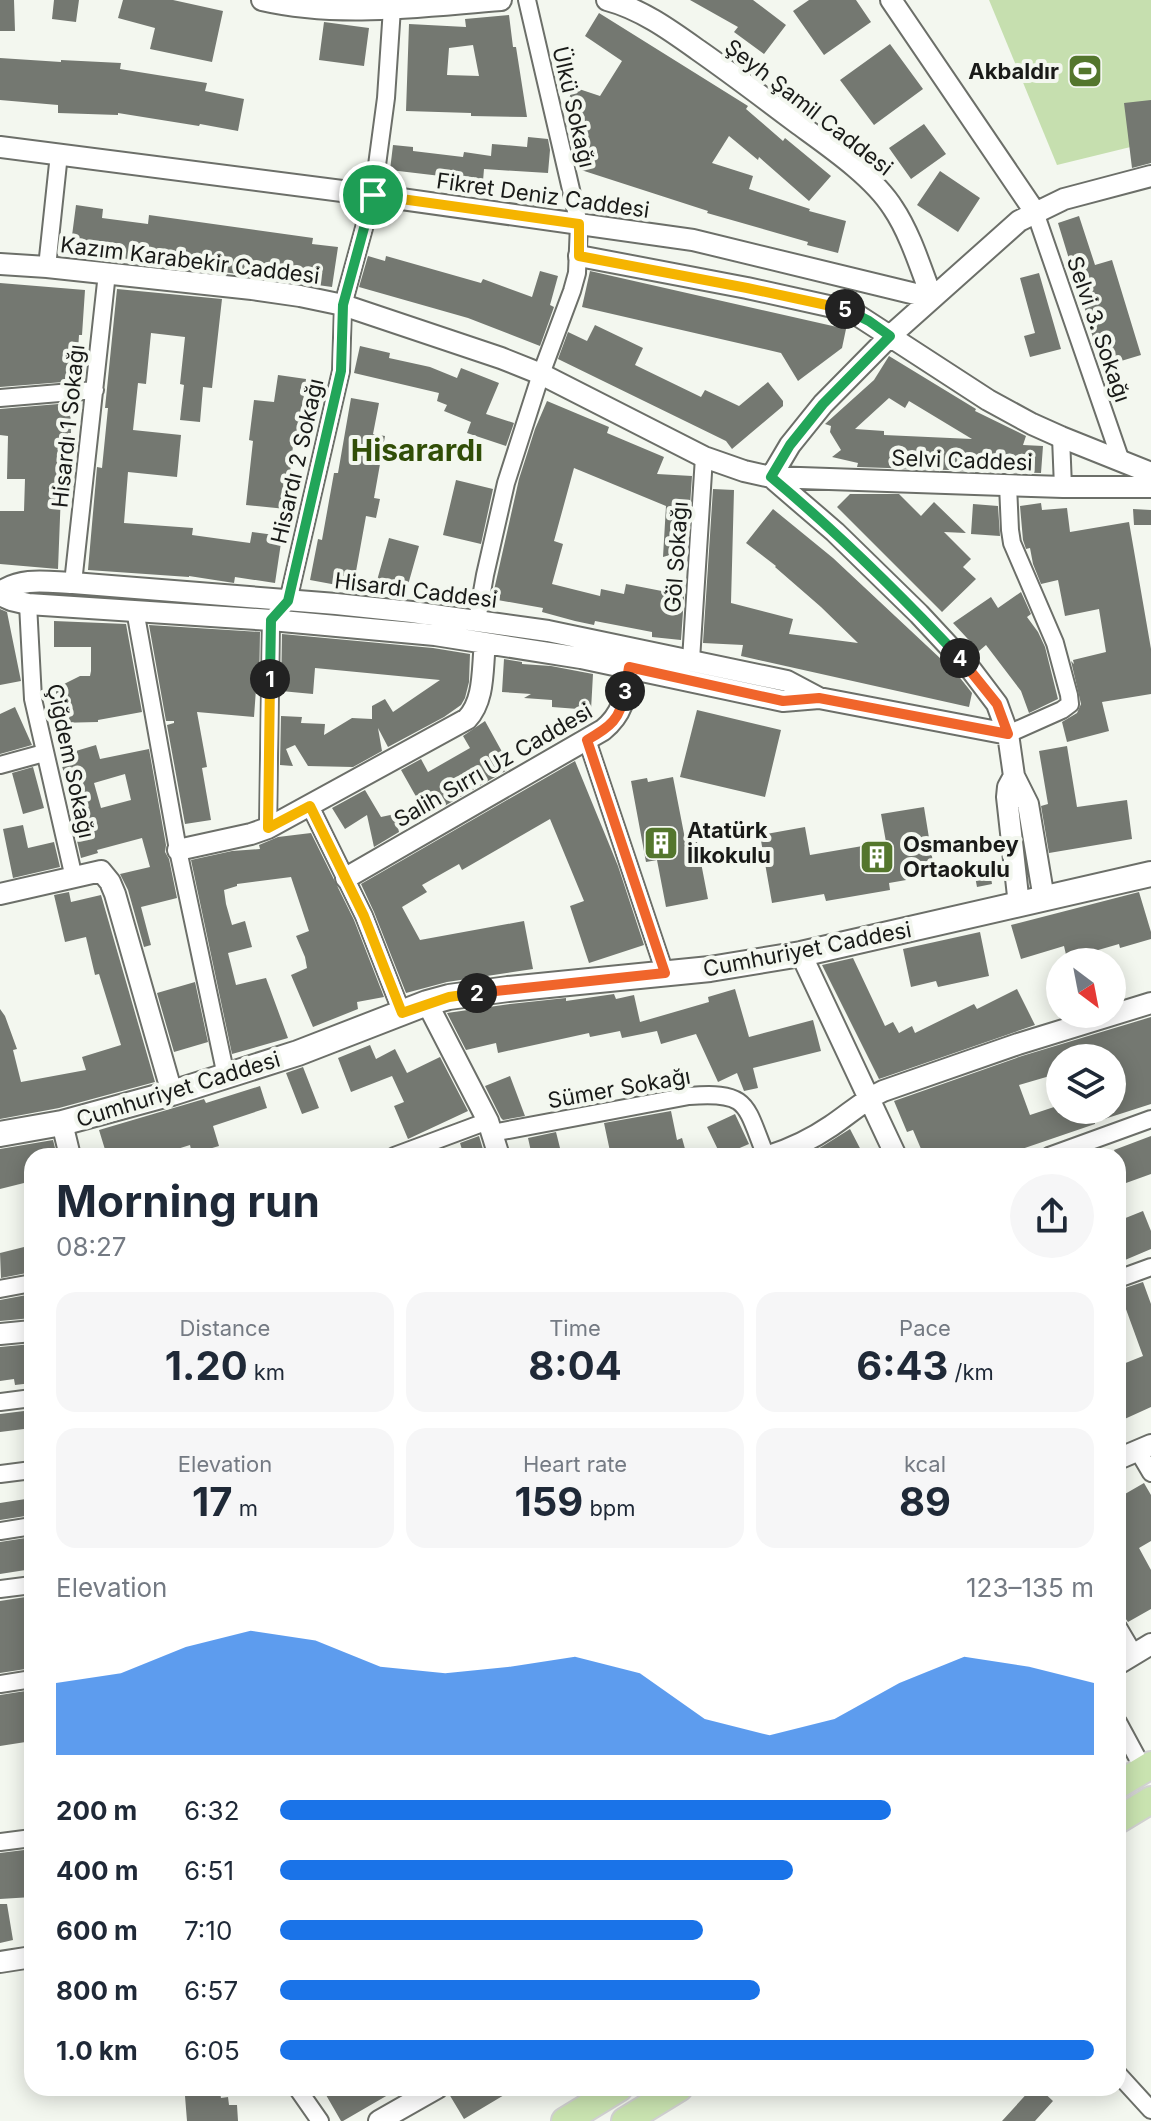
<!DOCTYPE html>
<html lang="en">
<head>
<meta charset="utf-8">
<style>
  :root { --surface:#fff; --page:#f6f6f7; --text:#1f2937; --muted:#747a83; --accent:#1a73e8 }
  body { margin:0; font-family:Inter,sans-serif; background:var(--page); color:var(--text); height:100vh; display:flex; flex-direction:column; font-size:30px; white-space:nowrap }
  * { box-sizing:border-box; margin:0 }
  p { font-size:26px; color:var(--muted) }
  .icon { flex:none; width:44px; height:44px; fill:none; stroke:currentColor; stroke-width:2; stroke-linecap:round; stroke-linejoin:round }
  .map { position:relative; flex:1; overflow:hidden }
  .sheet { position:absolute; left:24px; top:1148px; width:1102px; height:948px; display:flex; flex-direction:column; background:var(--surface); border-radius:24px; box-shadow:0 4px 20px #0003 }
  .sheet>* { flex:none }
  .needle { width:52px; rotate:148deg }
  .buttons { position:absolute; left:1046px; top:948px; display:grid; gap:16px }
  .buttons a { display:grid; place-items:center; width:80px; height:80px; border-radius:50%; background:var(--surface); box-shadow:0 4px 20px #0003; font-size:40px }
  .pin { position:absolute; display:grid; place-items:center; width:68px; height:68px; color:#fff; margin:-34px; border:4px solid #fff; border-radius:50%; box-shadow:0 2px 8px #0007 }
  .km { position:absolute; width:40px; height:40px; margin:-20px; border-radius:50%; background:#222; color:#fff; font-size:22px; line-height:40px; text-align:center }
  .round { display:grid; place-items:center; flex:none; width:84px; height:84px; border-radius:42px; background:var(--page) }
  .headline { display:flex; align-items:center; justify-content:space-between; height:136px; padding:0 32px }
  h1 { font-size:44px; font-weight:700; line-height:60px }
  .stats { display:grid; grid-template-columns:repeat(3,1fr); gap:12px; height:136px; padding:8px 32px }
  .stats div { display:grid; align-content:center; border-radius:20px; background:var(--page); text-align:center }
  .stats b { font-size:40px; font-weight:700 }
  .stats small { font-size:22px; font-weight:400 }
  .stats p { font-size:22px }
  .chart { height:224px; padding:16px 32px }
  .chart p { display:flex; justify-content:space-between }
  .chart svg { width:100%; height:144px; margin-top:8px; fill:var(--accent); opacity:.7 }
  ul { padding:0 32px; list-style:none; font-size:26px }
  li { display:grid; grid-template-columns:128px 96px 1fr; align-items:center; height:60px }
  li i { height:20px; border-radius:10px; background:var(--accent) }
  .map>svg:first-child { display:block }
  .green { fill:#c6dfaf }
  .building { fill:#747871; fill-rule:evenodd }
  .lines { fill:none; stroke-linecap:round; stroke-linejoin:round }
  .minor-casing { stroke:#6c6f69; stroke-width:20 }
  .tertiary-casing { stroke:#6c6f69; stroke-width:24 }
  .secondary-casing { stroke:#6c6f69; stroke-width:28 }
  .primary-casing { stroke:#d1d1d1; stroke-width:30 }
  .minor { stroke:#fff; stroke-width:16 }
  .tertiary { stroke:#fff; stroke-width:20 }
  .secondary { stroke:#fff; stroke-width:24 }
  .primary { stroke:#c9e3b0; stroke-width:26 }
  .split-1-casing { stroke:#fff; stroke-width:16 }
  .split-2-casing { stroke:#fff; stroke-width:16 }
  .split-3-casing { stroke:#fff; stroke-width:16 }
  .split-4-casing { stroke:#fff; stroke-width:16 }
  .split-5-casing { stroke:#fff; stroke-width:16 }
  .split-6-casing { stroke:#fff; stroke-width:16 }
  .split-1 { stroke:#22a559; stroke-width:10 }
  .split-2 { stroke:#f5b400; stroke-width:10 }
  .split-3 { stroke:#f0652b; stroke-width:10 }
  .split-4 { stroke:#f0652b; stroke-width:10 }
  .split-5 { stroke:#22a559; stroke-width:10 }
  .split-6 { stroke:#f5b400; stroke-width:10 }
  .labels { text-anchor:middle; stroke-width:8; stroke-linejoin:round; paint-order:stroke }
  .poi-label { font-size:22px; font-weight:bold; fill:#191a18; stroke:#f3f7ef; text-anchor:start }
  .street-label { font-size:22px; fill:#191a18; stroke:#f3f7ef }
  .district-label { font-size:30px; font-weight:bold; fill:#314e07; stroke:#f3f7ef }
</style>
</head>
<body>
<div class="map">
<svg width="1151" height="2121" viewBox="0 0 1151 2121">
  <rect width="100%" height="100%" fill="#f3f7ef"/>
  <path class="green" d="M989,0H1151V142L1057,165Z"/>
  <path class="building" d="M0,0H14L15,31H0Z
    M54,0H79L76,22L52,19Z
    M123,0H173L223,11L212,62L150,49L155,28L118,18Z
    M690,0H753L786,25L764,54L734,32L738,27Z
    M809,0H856L871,22L824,55L793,11Z
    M599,13L748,106L746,109L783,141L785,138L831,176L809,201L759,157L758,160L729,136L712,163L753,176L749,189L810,209L809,211L846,221L838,253L807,245L808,242L707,213L708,211L578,169L585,146L571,141L569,130L574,114L565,110L573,87L600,96L622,61L585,36Z
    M509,15L513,47H516L527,117L471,116V113L406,111L409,24L466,27L465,19ZM473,45L479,76L447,75L449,48Z
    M324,22L369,28L364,66L319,60Z
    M890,44L923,89L874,125L840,80Z
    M0,58L61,62V60L121,63L120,69L207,83L205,91L244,99L238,131L200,124L199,126L118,113V115L58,113V105L0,100Z
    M1151,100V163L1132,168L1124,103Z
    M924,124L946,154L911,179L889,148Z
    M528,137L548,139L550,150L548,173L484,169L483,181L390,170L393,145L413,147V151L463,157L464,152L491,156L492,144L527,147Z
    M940,171L980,198L958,232L917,205Z
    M76,205L103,209L102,218L148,224L149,215L313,238L312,244L338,247L332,287L70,251Z
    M1079,216L1095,265L1112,260L1141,355L1101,367L1071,259H1069L1058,223Z
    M368,256L385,261L386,256L481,283L483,279L532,297L540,271L558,276L550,305L554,307L540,346L468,318L359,287Z
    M590,271L846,329L842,348L798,381L781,353L582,307Z
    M1039,273L1061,349L1030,357L1024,336L1035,333L1020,278Z
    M0,283L85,290L82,335H79L76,381L0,387Z
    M117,289L222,299L212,388L203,387L200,422L180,420L184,385L180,384L185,337L151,333L146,384L138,383L133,430L181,435L177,477L128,472L124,523L193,528L192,535L250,543L252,532L282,536L275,583L235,577L234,583L189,576V577L88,570L97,467L102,468L108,408H105Z
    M595,325L643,348L635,365L701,397L705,390L739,406L768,382L783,401V406L732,449L726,441L558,359L568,332L587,341Z
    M360,346L390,353L389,358L430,367L457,378L461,368L499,383L486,414L514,423L506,446L467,433L471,422L444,411L447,405L437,401L439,393L354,373Z
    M889,356L976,409L975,411L1026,436L1023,445L1043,446L1041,473L857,467L858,463L832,457L841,450L830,432L831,426L825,424L874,380ZM889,398L905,408L909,401L972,439L884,435V431L855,429Z
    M278,375L306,379L297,447L293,446L286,509L246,505L253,441L249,440L254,400L274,402Z
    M351,398L379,403L373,434L385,436L374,498L380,499L376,518L366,516L353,588L310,580L318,539L322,540L334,473H338Z
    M547,401L609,427L607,433L664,457L657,474L692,476L687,550L663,557L666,506L574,468L554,541L563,544L552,584L600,596L601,589L624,594L626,584L672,593L673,581L685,583L681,640L652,637V632L595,621L594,625L575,621L542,612L543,608L492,599L519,479L535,429Z
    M70,403L71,433H68V441H63L58,569L0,564V511H24L25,479H7L8,436L0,435V409Z
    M456,480L493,489L481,544L443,535Z
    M713,489L734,490L731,603L793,619L789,634L858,643L821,607L775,567L776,566L746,543L773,509L833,558L957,674L972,693L969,707L741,656L743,645L703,643Z
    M850,494H899L921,516L934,502L966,533L944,532L971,559L963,567L976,579L942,612L837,507Z
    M1041,503L1042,510L1067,508L1070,532L1129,522L1151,649V694L1102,702L1109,731L1067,742L1062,722L1077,713L1081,704L1071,661L1074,664L1073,660L1106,652L1099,609L1065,616L1058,580L1041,584L1033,564L1030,548L1026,549L1023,540L1020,506Z
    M973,504L998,506L1000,536L971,534Z
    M1133,509L1151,510V525H1134Z
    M389,538L419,546L406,592L376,584Z
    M1021,592L1031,614L1027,617L1038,632L1045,647L1058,699L1029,713L1021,691L986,645L979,651L953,623L991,597L998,608Z
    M0,609L7,612L21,681L0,685Z
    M54,621L126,624L142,712L98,720V722L56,723V688L80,676H90L91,671V647H54Z
    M149,625L260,632L259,689H256L254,717L197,712L207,767L202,768L211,820L185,824L167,725L174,723V721H166Z
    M282,634L433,648L470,654L469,682L465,698L461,705L444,717L388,747L378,728L382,751L353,767L308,766L295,745L286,749L293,766L280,765L281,716L302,717L301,723L325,724L324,735L352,718L372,719V706L385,699L393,712L440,680L315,668L313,694L281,691Z
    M504,659L522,662V664L551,666L593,674L591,710L552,707V700L524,698L531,694L502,692Z
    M15,707L32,745L0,754V714Z
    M697,710L781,730L765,797L680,777Z
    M485,721L511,768L427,816L401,770L421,759L428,772L470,748L463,736Z
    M96,745L100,759L149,749L166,845L165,852L169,859L177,898L141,907L151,945L144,947L128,890L120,874L150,867L142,838L97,850L98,853L81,858L74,828L84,826L74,789L69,790L59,756ZM125,774L131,800L101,808L94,783Z
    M1067,746L1077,807L1127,800L1132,839L1049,853L1041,806L1048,804L1039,751Z
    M575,761L618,866L644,945L589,963L570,906L584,901L550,819L462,870L459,864L422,885L427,892L402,907L420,940L524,921L533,969L447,982L406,993L374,912L361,884Z
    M33,767L44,808L23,814L12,773Z
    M673,777L686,844L697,842L708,899L666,907L657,860L646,862L631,781L647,778L648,782Z
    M365,790L381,817L395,814L399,832L374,847L367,815L345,829L332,808Z
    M924,807L935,875L889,883L890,890L826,901L824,894L772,903L760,835L805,827L810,855L886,842L881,814Z
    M23,825L28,848L54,842L60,867L13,878L3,829Z
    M311,833L354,920L384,997L357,1002L358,1009L313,1027L291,975L307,968L305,957L296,936L309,931L291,877L237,884V886L224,890L226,904L232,925L245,921L252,947L228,953L236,985L266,978L288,1038L232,1054L191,860L232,851L260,849L259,845L278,837Z
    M989,864L992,884L977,887L973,866Z
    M69,892L71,902L101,895L155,1082L59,1108L0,1119V1009L5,1016L17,1049L13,1050L21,1082L86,1070L82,1057L121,1045L99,974L95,975L86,937L65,942L54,895Z
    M1139,892L1151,932V939L1120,948L1119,944L1067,959L1064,946L1021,959L1011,925Z
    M980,932L989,976L938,987L936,981L911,987L903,949Z
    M853,958L885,1026L893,1022L899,1033L912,1026L915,1033L974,1004L977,1009L1017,989L1035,1025L879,1079L822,965Z
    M195,982L208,1042L174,1052L157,993Z
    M735,989L749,1037L813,1020L821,1051L753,1068L758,1088L744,1091L737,1073L718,1082L696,1034L661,1044L657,1031L622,1038L620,1031L590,1037L589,1033L498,1053L496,1043L466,1050L447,1013L510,1004L566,998V1001L614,994L616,999L634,995L640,1022L709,1002L708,997Z
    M1151,1017V1104L1095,1122V1124L1001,1156H924L913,1130L907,1132L894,1101L1022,1056ZM1060,1058H1112V1110H1060V1105L1030,1115L1019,1085L1060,1073Z
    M370,1045L376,1059L395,1049L407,1073L440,1057L468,1111L408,1139L394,1106L404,1102L392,1076L351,1092L338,1058Z
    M303,1067L319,1108L302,1114L286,1073Z
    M510,1076L525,1116L503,1120L501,1118L485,1086Z
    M260,1086L267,1108L213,1126L219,1146L192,1154L190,1145L155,1156H107L99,1130L204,1099L206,1103Z
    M671,1111L677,1140L682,1138L687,1156H611L604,1123Z
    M735,1114L749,1144L721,1156L707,1127Z
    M850,1129L864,1156H805L823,1146Z
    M556,1132L562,1156H532L528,1138Z
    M479,1136L485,1156H464L460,1143Z
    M1151,1136V1174L1126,1183L1114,1150Z
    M53,1140L57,1156H32V1181L0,1189V1149Z
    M1143,1211L1151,1231V1249L1118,1263V1221Z
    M32,1245V1272L1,1278L0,1253Z
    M1143,1282L1151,1304V1407L1118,1422V1366L1143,1356L1119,1290Z
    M32,1294V1318L0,1321V1300Z
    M32,1344V1383L15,1385L14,1379L0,1381V1347Z
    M32,1410V1428L0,1432V1414Z
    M1144,1483L1151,1495V1541L1139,1548L1151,1570V1609L1128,1622L1118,1608V1570L1126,1565L1118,1553V1498Z
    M32,1498V1515L0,1520V1503Z
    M32,1537V1569L0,1574V1542Z
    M32,1596V1668L0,1673V1601Z
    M32,1690V1741L0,1746V1695Z
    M32,1849V1897L0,1899V1853Z
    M0,1904H7L13,1940L0,1943Z
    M322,2088H400L343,2121H341Z
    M459,2088H516L464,2119L449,2094Z
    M1032,2088H1039L1053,2101L1035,2121H1002Z
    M220,2092L221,2098L228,2097L229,2105H237L238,2121H187L185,2096Z"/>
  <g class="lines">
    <g class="minor-casing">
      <path id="minor" d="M1035,212L1121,461
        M47,267L59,154
        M0,398L95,390
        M1061,437L1063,487
        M73,583L107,273
        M28,604L33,699L74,878
        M135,610L178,850L226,1076
        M477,620L485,575L506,483L541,374L572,291L577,273L579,224L527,0
        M691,660L704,457
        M1008,734L1062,710L1070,704L1069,695L1055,643L1012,543L1010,530L1008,485
        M587,740L665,973
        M0,765L44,753
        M310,806L364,916L402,1013
        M268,828L271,620L288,601L341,371L343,305L373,195L386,98L392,8
        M492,1133L689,1096C750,1091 745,1105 766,1156
        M394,1156L488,1121
        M1049,1156L1151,1119
        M1118,1279L1151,1267
        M0,1289L32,1283
        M0,1402L32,1398
        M1138,1451L1151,1473
        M0,1474L32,1470
        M0,1531L32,1526
        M0,1589L32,1585
        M1118,1627L1134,1654
        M0,1684L32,1679
        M1118,1722L1144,1770
        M0,1842L32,1838
        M1118,2074L1151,2110
        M297,2088L320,2121"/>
    </g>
    <g class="tertiary-casing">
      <path id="tertiary" d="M262,0C340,18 422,6 501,0
        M607,0C641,9 670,30 698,50C731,73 764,98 797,123C827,145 873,176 893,208C910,233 921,269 932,298
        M891,0L1035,212
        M0,147L373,195L693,240L932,298
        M579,256L747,288L851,311L988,400L1032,424L1061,437L1151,473
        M0,264L47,267L252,289L300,296L343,305L501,358L541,374L704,457L744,471L771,477L1063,487H1151
        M771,477L835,532L919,614L972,671L997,704L1008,734L1014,776L1028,804L1044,899
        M771,477L790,445L823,404L890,336L1019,221L1064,199L1151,176
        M0,592C23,577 46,582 73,583L336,604L412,612L548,631L787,681L819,698
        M0,595L11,600L28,604L271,620L435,635L581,658L783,701L819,698L1008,734
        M1014,776L1008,787L1007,797L1019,905
        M178,850L251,834L268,828L467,719C485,700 482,669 485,643
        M346,878L603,730C625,712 625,694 629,667
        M0,894L101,871L110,882L115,894L172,1093
        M801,954L896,1156
        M427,1003L488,1121L499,1156
        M62,1123L70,1156
        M769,1156C791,1149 812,1139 831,1126C849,1114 864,1100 883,1091L1018,1044L1151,1003
        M0,1334L32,1331
        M1118,1459L1151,1445
        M1118,1664L1151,1644
        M0,1962L32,1957
        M379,2121L437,2088"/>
    </g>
    <g class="secondary-casing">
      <path id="secondary" d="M0,1134L62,1123L172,1093L298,1053L427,1003L449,997L508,989L710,969L801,954L1151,874"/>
    </g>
    <g class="primary-casing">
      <path id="primary" d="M1118,1785L1151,1765
        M1118,1820L1151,1800
        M565,2121L619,2088
        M625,2121L679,2088"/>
    </g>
    <use href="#minor" class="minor"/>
    <use href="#tertiary" class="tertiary"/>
    <use href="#secondary" class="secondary"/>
    <use href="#primary" class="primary"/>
  </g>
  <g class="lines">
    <g class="split-1-casing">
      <path id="split-1" d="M270,679L271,620L288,601L341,371L343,305L373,195"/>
    </g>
    <g class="split-2-casing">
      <path id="split-2" d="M270,679L268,828L310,806L364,916L402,1013L449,997L477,993"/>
    </g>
    <g class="split-3-casing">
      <path id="split-3" d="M477,993L665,973L587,740C610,727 621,719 625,691"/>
    </g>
    <g class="split-4-casing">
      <path id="split-4" d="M625,691L629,667L783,701L819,698L1008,734L997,704L960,658"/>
    </g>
    <g class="split-5-casing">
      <path id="split-5" d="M845,309L869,321L890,336L823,404L790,445L771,477C838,533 900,594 960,658"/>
    </g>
    <g class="split-6-casing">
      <path id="split-6" d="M373,195L579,224V256L747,288L845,309"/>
    </g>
    <use href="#split-1" class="split-1"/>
    <use href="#split-2" class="split-2"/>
    <use href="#split-3" class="split-3"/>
    <use href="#split-4" class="split-4"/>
    <use href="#split-5" class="split-5"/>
    <use href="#split-6" class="split-6"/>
  </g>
  <defs>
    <g id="stadium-square" transform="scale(1.8)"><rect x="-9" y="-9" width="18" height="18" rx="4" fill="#54762d" stroke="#f3f7ef"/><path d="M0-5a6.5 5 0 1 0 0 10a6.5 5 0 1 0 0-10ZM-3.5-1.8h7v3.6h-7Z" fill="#fff"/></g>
    <g id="building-square" transform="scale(1.8)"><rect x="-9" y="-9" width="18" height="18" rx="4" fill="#54762d" stroke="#f3f7ef"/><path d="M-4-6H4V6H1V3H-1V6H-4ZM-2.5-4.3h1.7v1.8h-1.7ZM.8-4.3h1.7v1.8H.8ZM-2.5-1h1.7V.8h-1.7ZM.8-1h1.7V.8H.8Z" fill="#fff"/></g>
  </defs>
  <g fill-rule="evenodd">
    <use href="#stadium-square" x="1085" y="71"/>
    <use href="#building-square" x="661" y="843"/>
    <use href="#building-square" x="877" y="857"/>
  </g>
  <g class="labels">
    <g class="poi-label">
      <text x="1059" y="79" text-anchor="end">Akbaldır</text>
      <text x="687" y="838">Atatürk<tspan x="687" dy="25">İlkokulu</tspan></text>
      <text x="903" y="852">Osmanbey<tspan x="903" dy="25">Ortaokulu</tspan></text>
    </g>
    <g class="street-label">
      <text transform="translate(574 107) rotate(77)" y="8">Ülkü Sokağı</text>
      <text transform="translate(809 107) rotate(38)" y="8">Şeyh Şamil Caddesi</text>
      <text transform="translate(543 195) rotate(8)" y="8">Fikret Deniz Caddesi</text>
      <text transform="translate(190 260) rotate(7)" y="8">Kazım Karabekir Caddesi</text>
      <text transform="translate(1099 329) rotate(71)" y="8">Selvi 3. Sokağı</text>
      <text transform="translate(68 426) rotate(-84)" y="8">Hisardı 1 Sokağı</text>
      <text transform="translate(962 460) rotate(2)" y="8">Selvi Caddesi</text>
      <text transform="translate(297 461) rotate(-77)" y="8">Hisardı 2 Sokağı</text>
      <text transform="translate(676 557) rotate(-86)" y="8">Göl Sokağı</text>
      <text transform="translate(416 590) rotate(7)" y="8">Hisardı Caddesi</text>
      <text transform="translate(71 761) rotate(78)" y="8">Çiğdem Sokağı</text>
      <text transform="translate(493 765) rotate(-30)" y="8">Salih Sırrı Uz Caddesi</text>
      <text transform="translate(807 949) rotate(-11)" y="8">Cumhuriyet Caddesi</text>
      <text transform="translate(619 1088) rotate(-10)" y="8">Sümer Sokağı</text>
      <text transform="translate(178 1089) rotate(-17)" y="8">Cumhuriyet Caddesi</text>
    </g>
    <g class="district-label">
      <text x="417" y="461">Hisarardı</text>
    </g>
  </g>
</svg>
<div class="buttons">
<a><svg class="needle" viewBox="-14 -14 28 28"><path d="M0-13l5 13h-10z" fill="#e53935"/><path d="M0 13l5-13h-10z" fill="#747a83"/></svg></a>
<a><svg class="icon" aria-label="layers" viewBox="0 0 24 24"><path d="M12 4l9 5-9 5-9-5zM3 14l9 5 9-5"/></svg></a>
</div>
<div class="pin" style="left:373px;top:195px;background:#1e9e55"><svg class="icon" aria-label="arrive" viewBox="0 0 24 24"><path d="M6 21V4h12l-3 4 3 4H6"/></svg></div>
<b class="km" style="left:270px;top:679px">1</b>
<b class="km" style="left:477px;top:993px">2</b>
<b class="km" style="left:625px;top:691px">3</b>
<b class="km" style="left:960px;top:658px">4</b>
<b class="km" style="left:845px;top:309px">5</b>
<section class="sheet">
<div class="headline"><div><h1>Morning run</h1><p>08:27</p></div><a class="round"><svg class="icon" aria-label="share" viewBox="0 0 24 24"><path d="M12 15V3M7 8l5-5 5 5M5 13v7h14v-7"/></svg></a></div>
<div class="stats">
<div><p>Distance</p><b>1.20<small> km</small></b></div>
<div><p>Time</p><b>8:04</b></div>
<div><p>Pace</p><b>6:43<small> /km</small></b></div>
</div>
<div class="stats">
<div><p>Elevation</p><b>17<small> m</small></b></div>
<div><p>Heart rate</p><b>159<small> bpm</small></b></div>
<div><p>kcal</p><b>89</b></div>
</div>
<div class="chart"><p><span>Elevation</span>123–135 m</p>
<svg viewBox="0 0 160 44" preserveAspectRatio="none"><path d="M0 44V22L10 19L20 11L30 6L40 9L50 17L60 19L70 17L80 14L90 19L100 33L110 38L120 33L130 22L140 14L150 17L160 22V44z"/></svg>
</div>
<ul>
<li><b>200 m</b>6:32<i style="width:75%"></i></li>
<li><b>400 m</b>6:51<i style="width:63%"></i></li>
<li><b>600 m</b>7:10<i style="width:52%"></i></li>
<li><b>800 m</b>6:57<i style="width:59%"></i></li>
<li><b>1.0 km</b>6:05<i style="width:100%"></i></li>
</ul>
</section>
</div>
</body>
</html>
